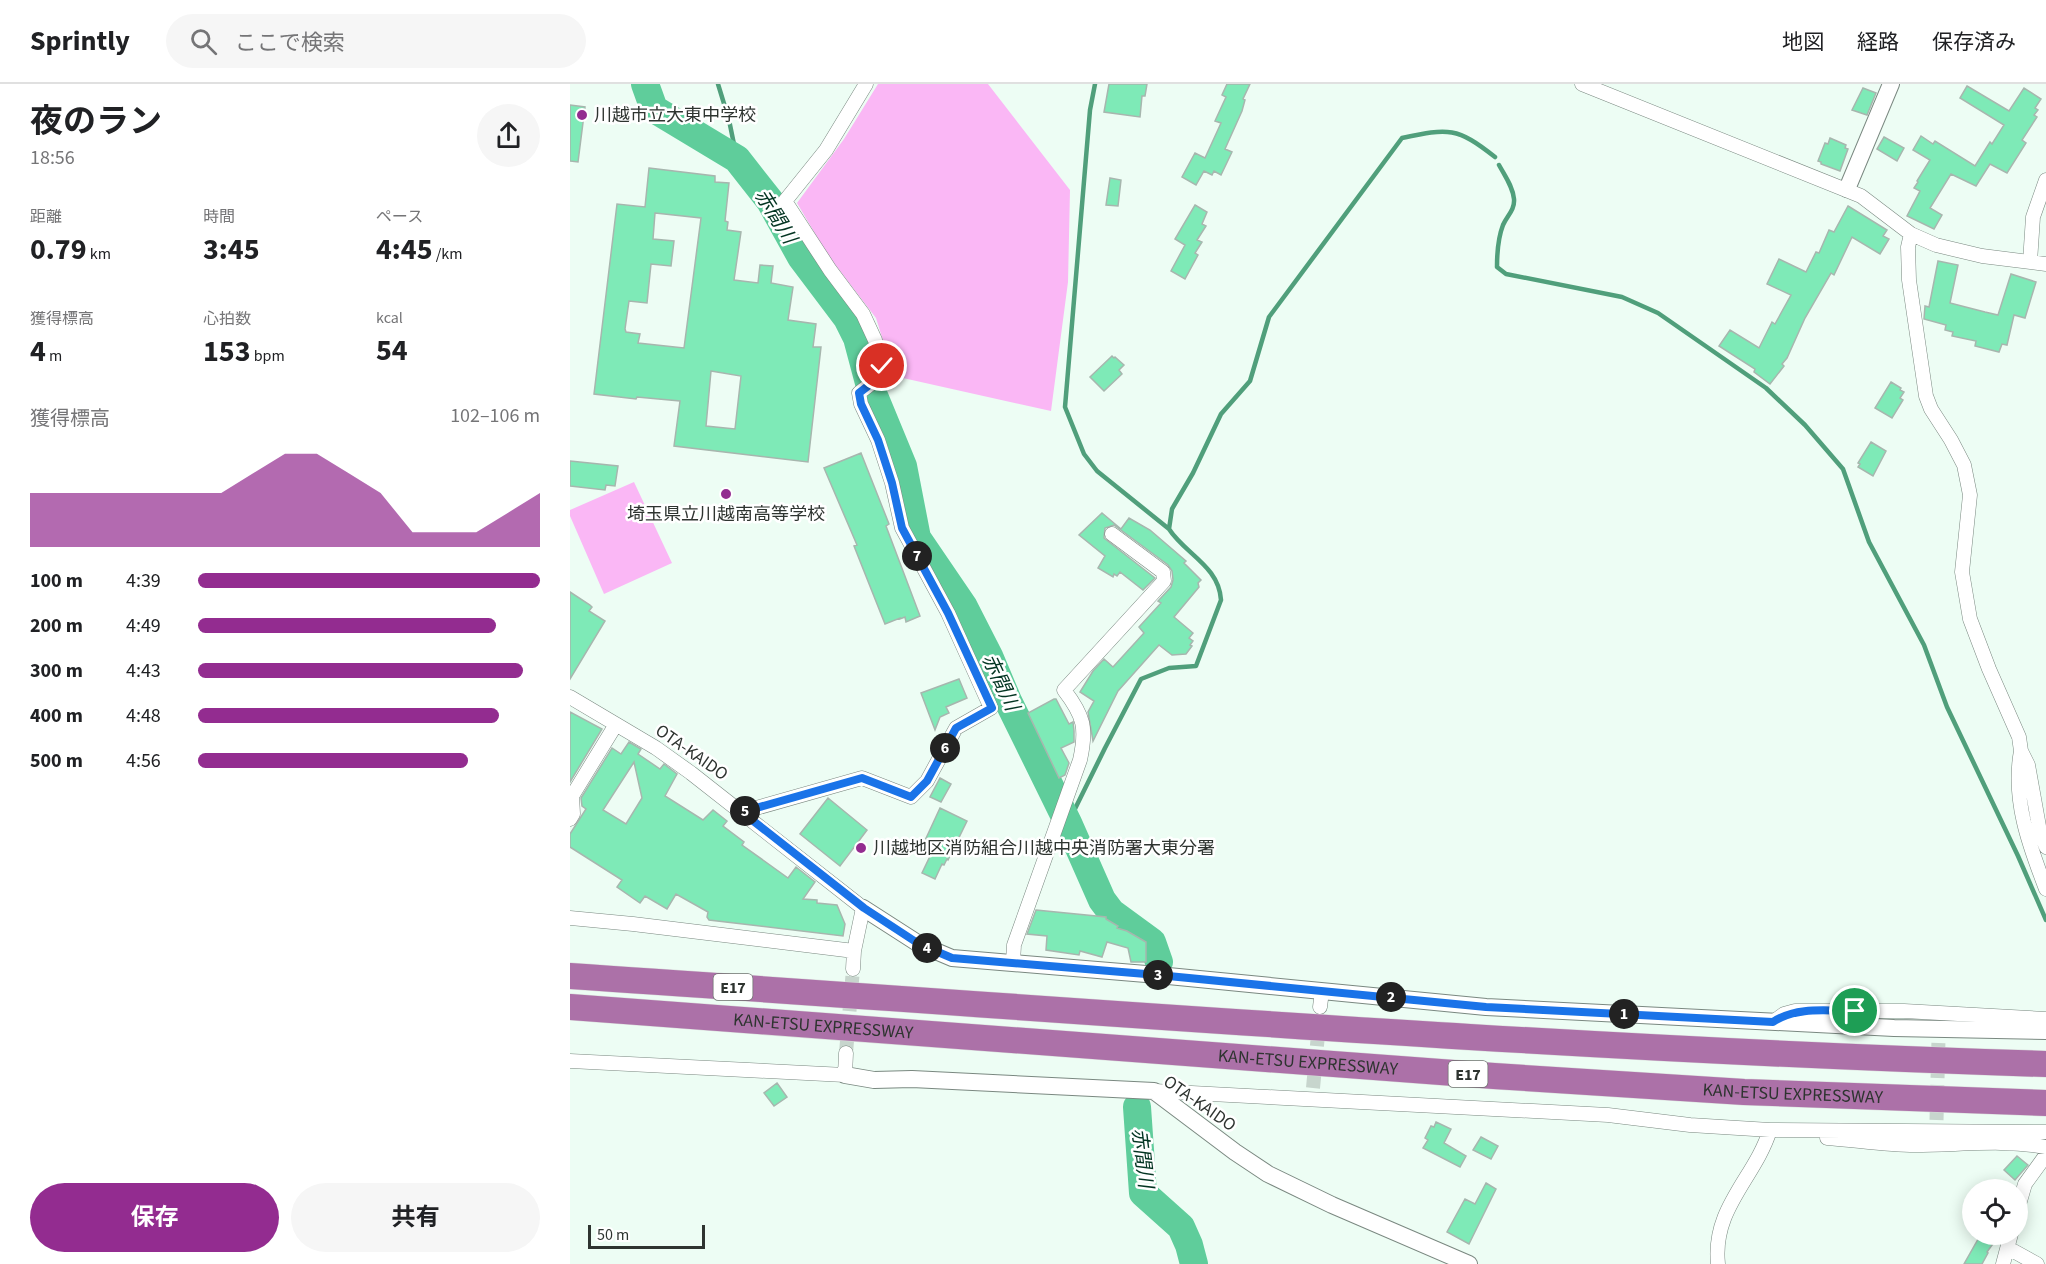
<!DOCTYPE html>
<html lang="ja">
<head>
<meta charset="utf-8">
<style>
  :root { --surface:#fff; --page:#f6f6f6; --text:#202124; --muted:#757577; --line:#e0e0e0; --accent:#932c90 }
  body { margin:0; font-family:"Source Sans 3","Noto Sans JP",sans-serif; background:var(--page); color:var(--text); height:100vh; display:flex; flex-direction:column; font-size:22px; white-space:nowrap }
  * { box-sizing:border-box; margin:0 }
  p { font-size:20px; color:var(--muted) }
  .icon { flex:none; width:33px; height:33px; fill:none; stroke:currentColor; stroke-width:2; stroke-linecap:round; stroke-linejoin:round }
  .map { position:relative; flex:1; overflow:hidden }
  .side { display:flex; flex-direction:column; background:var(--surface); width:570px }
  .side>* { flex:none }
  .tools { position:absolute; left:1392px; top:1095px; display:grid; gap:12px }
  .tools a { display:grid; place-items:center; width:66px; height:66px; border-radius:50%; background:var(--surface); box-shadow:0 3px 15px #0003; font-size:30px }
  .scale { position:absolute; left:18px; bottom:15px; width:117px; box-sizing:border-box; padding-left:6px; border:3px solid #2e3430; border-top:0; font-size:16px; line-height:21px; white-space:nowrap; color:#2e3430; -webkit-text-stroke:4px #fff; paint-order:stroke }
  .pin { position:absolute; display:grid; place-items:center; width:51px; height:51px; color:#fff; margin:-26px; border:3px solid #fff; border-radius:50%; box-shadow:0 2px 6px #0007 }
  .km { position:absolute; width:30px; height:30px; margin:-15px; border-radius:50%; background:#222; color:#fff; font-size:16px; line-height:30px; text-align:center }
  .round { display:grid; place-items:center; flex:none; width:63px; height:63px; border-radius:32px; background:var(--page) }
  .summary { display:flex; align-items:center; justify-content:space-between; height:102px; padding:0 30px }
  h1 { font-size:33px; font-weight:700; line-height:45px }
  .metrics { display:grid; grid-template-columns:repeat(3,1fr); gap:9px; height:102px; padding:6px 30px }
  .metrics div { display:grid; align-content:center }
  .metrics b { font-size:30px; font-weight:700 }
  .metrics small { font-size:16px; font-weight:400 }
  .metrics p { font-size:16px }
  .chart { height:168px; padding:12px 30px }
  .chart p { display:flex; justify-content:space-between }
  .chart svg { width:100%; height:108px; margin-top:6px; fill:var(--accent); opacity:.7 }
  .primary-button { display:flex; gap:12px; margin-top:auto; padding:12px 30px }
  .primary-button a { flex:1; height:69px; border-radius:36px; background:var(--accent); color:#fff; font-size:24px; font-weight:700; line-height:69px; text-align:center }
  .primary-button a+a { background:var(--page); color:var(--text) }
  ul { padding:0 30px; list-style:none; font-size:20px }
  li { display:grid; grid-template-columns:96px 72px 1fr; align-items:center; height:45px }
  li i { height:15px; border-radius:8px; background:var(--accent) }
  header { display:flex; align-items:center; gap:36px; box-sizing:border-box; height:84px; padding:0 30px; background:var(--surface); border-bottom:2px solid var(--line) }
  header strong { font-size:28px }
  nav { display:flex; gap:33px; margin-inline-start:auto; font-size:21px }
  .search { width:420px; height:54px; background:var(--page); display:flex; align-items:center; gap:15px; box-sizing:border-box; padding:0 21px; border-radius:33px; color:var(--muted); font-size:22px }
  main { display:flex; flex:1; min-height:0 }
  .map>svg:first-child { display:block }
  .green { fill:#fab7f5 }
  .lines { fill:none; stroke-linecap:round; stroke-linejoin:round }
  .stream { stroke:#509f7b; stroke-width:4.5 }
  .river { stroke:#5fcd9b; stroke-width:28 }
  .building { fill:#7eeab7; stroke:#a7b6ae; stroke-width:1.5; fill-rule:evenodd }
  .minor-tunnel { stroke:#c7d5cd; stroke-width:14; stroke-dasharray:14 7; stroke-linecap:butt }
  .minor-casing { stroke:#7a8880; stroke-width:15 }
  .tertiary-casing { stroke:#7a8880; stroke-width:18 }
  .motorway-casing { stroke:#d9dada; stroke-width:27 }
  .minor { stroke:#fff; stroke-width:14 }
  .tertiary { stroke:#fff; stroke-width:16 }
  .motorway { stroke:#ac71a8; stroke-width:26 }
  .route-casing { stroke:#fff; stroke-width:12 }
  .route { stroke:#1a73e8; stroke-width:8 }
  .poi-dot { fill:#932c90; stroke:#fff; stroke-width:2 }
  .labels { text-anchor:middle; stroke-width:5; stroke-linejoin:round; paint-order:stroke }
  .shield { fill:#fff; stroke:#6d716e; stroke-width:1.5 }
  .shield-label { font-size:16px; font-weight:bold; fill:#2e3430 }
  .poi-label { font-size:18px; fill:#2e3430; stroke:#fff; text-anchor:start }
  .street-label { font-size:18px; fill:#2e3430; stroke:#fff }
  .water-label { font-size:20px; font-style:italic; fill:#033522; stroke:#fff }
</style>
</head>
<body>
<header>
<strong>Sprintly</strong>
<div class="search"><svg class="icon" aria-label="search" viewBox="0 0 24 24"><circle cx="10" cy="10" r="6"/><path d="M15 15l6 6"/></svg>ここで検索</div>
<nav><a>地図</a><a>経路</a><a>保存済み</a></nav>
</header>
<main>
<section class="side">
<div class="summary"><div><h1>夜のラン</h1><p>18:56</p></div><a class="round"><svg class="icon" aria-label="share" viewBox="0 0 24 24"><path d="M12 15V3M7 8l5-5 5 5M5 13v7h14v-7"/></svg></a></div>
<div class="metrics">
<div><p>距離</p><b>0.79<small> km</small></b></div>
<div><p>時間</p><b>3:45</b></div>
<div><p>ペース</p><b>4:45<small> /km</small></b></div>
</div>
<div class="metrics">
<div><p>獲得標高</p><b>4<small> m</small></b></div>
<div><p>心拍数</p><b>153<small> bpm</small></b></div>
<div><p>kcal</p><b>54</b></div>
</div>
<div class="chart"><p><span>獲得標高</span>102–106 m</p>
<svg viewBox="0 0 160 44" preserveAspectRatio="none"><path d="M0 44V22L10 22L20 22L30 22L40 22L50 22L60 22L70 14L80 6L90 6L100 14L110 22L120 38L130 38L140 38L150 30L160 22V44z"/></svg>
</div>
<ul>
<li><b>100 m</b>4:39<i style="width:100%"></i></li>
<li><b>200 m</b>4:49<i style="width:87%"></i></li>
<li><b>300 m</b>4:43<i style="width:95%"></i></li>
<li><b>400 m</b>4:48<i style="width:88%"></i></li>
<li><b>500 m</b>4:56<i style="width:79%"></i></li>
</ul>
<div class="primary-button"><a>保存</a><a>共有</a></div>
</section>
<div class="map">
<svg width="1476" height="1180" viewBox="0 0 1476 1180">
  <rect width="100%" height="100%" fill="#edfdf4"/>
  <path class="green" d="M308,0H418L500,106L498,198L481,327L324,292L306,234L257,170L227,119L274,55Z
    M64,398L102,479L34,510L0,432V426Z"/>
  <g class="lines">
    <path class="stream" d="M148,0L159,36L167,75
      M929,81C935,92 943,103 944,115C945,126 937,132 933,141C928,154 927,169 927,183L936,190L1052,213L1088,229L1196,304L1235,341L1273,385L1299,458L1354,561L1377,623L1448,772L1476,836
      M599,445L602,425L623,389L651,330L680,297L699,233L832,54C879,44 887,43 925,73
      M498,739L535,664L571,595L599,584L626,582L651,516C649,482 615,470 599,445L527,387L514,370L495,323L520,26L525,0"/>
    <path class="river" d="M75,0L84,25L167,75L200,117L231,173L277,234L287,254L299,299
      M300,302L333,382L347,454L394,523L419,572L438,617L498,739L532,816L541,828L582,858L589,878
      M567,1023L573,1109L611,1143L619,1161L624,1180"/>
  </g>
  <path class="building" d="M539,0H577L575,12H572L570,33L534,28Z
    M657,0H680L673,15L675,16L672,27L655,65L662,68L651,91L644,87L642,91L634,87L626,101L612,93L625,69L635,74L651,39L645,37L656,13L652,11Z
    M1397,2L1439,27L1454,4L1471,15L1465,24L1468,26L1464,31L1467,33L1452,56L1456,59L1437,89L1420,80L1406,102L1381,90L1360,124L1372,131L1364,145L1337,132L1350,107L1344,104L1348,98L1347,97L1360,76L1343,66L1351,52L1363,60L1365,57L1405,82L1420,58L1422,60L1434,41L1390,14Z
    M1293,4L1306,9L1297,31L1282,26Z
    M0,21L15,23L8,78L0,77Z
    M1314,53L1334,64L1327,77L1307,65Z
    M1260,54L1276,61L1275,64L1278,65L1270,87L1251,80V78L1248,77L1255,59L1258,60Z
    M79,84L145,92V98L159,99L155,137L158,138L157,146L171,148L164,196L188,199L190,181L203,182L201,199L223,203L218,236L246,240L243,263H251L238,378L104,362L110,317L67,313L66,315L24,310L47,120L75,123ZM85,129L131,134L114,264L68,259L70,250L56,248L55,245L59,217L77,219L81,180L101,182L104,157L83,155ZM141,287L171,292L165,345L136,342Z
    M540,94L551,96L548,122L536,121Z
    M625,121L637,128L632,140L636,142L627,156L632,158L625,169L628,171L615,195L601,187L615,161L605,155Z
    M1278,122L1317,146L1313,152L1319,155L1310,170L1282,153L1264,191L1261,189L1235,234L1217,274L1212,280L1214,282L1200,300L1184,288L1185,285L1149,262L1160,246L1189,264L1202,238L1205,240L1221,211L1197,200L1209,175L1236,188L1246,168L1249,169L1259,146L1264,148Z
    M1368,177L1388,181L1380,219L1415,228L1428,231L1441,190L1466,198L1455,234L1444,231L1437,261L1432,260L1429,268L1405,262L1406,257L1382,252L1383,248L1375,246L1376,241L1354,235L1355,222L1359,223Z
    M542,272L544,274L545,273L554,281L549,286L552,290L534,307L520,293Z
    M1321,298L1331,304L1330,306L1334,308L1330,314L1333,316L1322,334L1305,324Z
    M1301,358L1316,367L1303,392L1288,383L1290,380L1288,379Z
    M291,369L319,440L316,442L350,532L336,538L335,533L330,535V534L315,540L284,462L287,461L254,384Z
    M0,377L48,382L45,402L36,401L35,406L0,402Z
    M532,429L551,445L559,434L580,446L616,477L614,479L631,496L628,499L629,503L604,533L623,549L619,554L623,557L620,561L622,562L616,570L602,571L589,561L548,607L523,657L518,628L524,617L510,608L523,587L534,575L543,583L574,549L569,543L591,519L588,517L601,503L603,496L602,487L598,481L544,441L535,444L534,454L585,494L573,506L550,488L547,492L544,490L543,493L528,484L535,472L509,451Z
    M0,508L20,521L22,523L19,527L35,537L0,595Z
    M389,595L397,614L376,623L379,629L370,633L365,646L351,609Z
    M484,615H486L499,640L503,638L504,647V658L491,664L499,679L495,691L489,694L458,629Z
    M0,628L32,645L0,698Z
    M59,658L71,665L68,670L90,685L94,680L107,690L95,712L133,736L143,726L157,737L153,742L174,758L172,761L218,794L226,783L245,798L233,815L247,816V819L267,821L275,840L273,852L139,836L137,833L138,828L106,810L97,825L75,812L70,819L47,803L52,796L0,763V750L16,725L12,722L11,714L42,664L51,670ZM64,678L72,714L56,740L33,726Z
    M370,694L381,700L371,718L360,713Z
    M258,714L297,746L270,782L230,750Z
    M370,724L397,737L378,776L377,775L374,781L372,780L365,795L352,789L362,768L352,763Z
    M466,826L536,833V835L548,842L547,844L557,847L576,858V878H561L558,864L537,858L532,873L510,867L509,871L476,866L477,852L457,850Z
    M207,999L217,1013L204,1022L194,1009Z
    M866,1038L881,1045L874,1059L896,1072L890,1083L853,1064L858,1056L855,1054L861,1042L864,1043Z
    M911,1053L928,1062L921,1075L903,1066Z
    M1447,1072L1458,1081L1445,1096L1434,1086Z
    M916,1099L926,1105L899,1160L877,1148L895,1115L905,1120Z
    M1411,1150H1430L1417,1168L1418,1169L1412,1180H1394Z"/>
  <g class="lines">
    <path class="minor-tunnel" d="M276,969L283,885
      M743,1004L749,940
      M1366,1057L1369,935"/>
    <g class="minor-casing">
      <path id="minor" d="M1012,0L1291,112L1341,150L1366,161L1412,172L1476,180
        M1341,150L1338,163L1339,196L1356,312L1361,325L1381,356L1394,381L1400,411L1392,488L1400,535L1419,585L1449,653L1451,667L1458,681L1470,748L1476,763
        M1460,178L1463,133L1476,96
        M0,613L86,664L121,689L293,824L284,867L283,885
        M1451,667C1442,715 1459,761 1476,805
        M172,728L292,694L341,713L357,697L386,644L421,624L378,529L332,444L322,399L308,356L291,320L289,309L307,295L312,282L305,256L293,230L260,186L215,117L256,66L296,0
        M0,735L3,730L2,712L45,642
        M0,834L63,840L284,867
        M443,878L444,861L510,676C517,644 514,632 494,606L594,497L593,488L542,450
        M750,923L752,907
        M1203,938L1214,930L1225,927H1334L1476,935
        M0,977L275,991L276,969
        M584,1007L1038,1031L1120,1041L1200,1046L1476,1048
        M1257,1054C1286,1056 1316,1061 1345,1061C1389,1061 1433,1055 1476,1063
        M1448,1124L1455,1100L1476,1071
        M1438,1164L1467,1180
        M1148,1180C1142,1124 1185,1094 1200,1046
        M1433,1180L1441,1150"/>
    </g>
    <g class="tertiary-casing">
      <path id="tertiary" d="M1277,105L1321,0
        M293,824L349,860L382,874L588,891L916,923L1324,944L1476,947
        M275,991L304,996L342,995L584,1007L665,1068L698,1090L762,1121L899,1180"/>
    </g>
    <g class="motorway-casing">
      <g id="motorway">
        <path d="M0,892C492,925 983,965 1476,980"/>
        <path id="s1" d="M0,923L924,992L1174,1008L1476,1019"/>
      </g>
    </g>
    <use href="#minor" class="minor"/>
    <use href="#tertiary" class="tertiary"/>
    <use href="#motorway" class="motorway"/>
  </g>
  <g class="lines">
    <g class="route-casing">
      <path id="route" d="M312,282L307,295L289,309L291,320L308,356L322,399L332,444L378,529L422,624L386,644L357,697L341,713L292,694L172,728L294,824L349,860L382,874L588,891L916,923L1203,938C1227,922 1257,927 1285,927"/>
    </g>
    <use href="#route" class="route"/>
  </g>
  <g class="poi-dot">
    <circle cx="12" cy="31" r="6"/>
    <circle cx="156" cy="410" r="6"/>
    <circle cx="291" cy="764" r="6"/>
  </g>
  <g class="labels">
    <g class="shield">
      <rect x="143.5" y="890" width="39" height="26" rx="4.5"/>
      <rect x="878.5" y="977" width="39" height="26" rx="4.5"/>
    </g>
    <g class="shield-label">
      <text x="163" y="909">E17</text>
      <text x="898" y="996">E17</text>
    </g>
    <g class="poi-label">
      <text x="24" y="37">川越市立大東中学校</text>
      <text x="156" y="436" text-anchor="middle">埼玉県立川越南高等学校</text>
      <text x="303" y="770">川越地区消防組合川越中央消防署大東分署</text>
    </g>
    <g class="street-label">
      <text transform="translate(122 668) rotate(35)" y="6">OTA-KAIDO</text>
      <text dy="6" stroke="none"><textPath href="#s1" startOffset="254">KAN-ETSU EXPRESSWAY</textPath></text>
      <text dy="6" stroke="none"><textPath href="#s1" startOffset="740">KAN-ETSU EXPRESSWAY</textPath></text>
      <text dy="6" stroke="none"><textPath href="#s1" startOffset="1226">KAN-ETSU EXPRESSWAY</textPath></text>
      <text transform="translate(630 1019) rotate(35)" y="6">OTA-KAIDO</text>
    </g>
    <g class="water-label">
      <text transform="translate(206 132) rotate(58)" y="7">赤間川</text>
      <text transform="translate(431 598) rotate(65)" y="7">赤間川</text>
      <text transform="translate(573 1074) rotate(83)" y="7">赤間川</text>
    </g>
  </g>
</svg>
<div class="tools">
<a><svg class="icon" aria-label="locate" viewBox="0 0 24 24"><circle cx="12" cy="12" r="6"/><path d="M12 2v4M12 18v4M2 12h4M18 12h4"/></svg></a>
</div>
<div class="scale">50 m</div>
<div class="pin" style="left:1285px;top:927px;background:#1e9e55"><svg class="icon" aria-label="arrive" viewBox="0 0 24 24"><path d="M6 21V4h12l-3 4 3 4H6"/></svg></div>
<div class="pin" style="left:312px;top:282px;background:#d93025"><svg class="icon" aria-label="check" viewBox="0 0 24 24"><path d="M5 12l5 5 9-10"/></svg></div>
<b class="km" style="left:1054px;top:930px">1</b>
<b class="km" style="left:821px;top:913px">2</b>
<b class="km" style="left:588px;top:891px">3</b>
<b class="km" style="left:357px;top:864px">4</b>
<b class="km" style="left:175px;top:727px">5</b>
<b class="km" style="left:375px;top:664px">6</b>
<b class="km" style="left:347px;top:472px">7</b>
</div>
</main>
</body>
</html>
